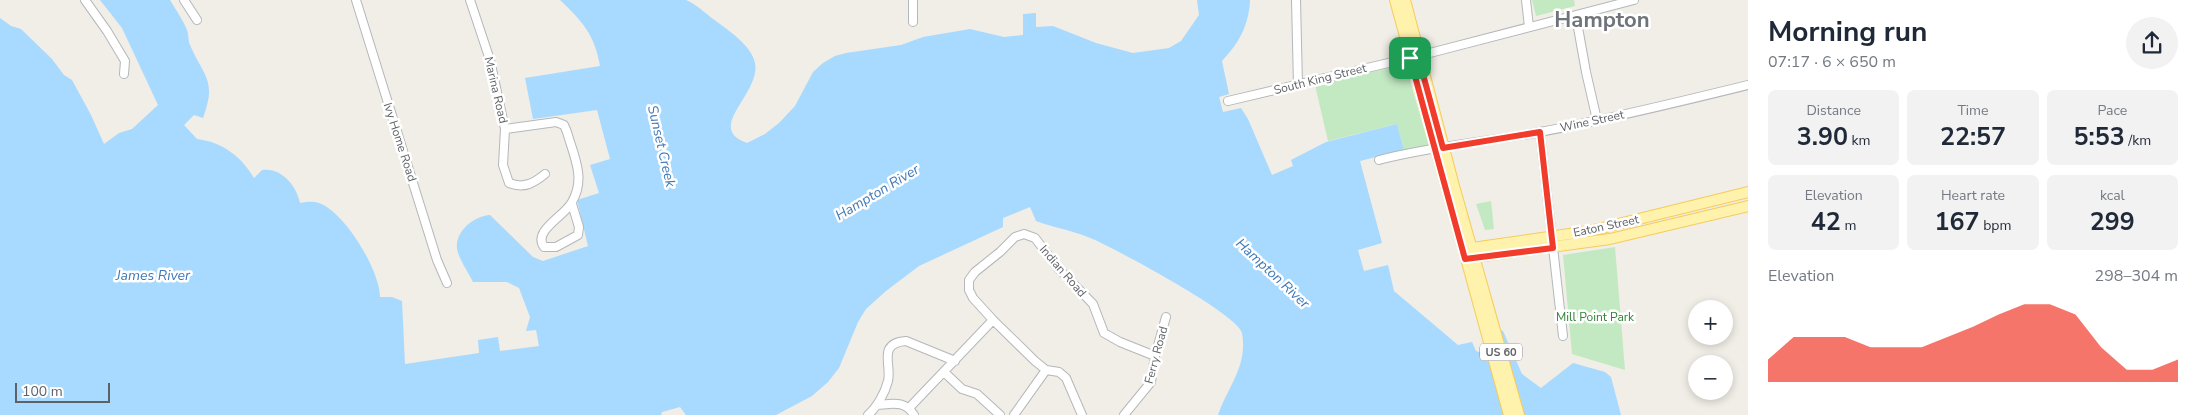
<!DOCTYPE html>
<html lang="en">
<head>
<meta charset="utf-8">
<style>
  :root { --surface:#fff; --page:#f2f2f3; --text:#1f2937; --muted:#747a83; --accent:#f13c2c }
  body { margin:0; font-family:"Nunito Sans",sans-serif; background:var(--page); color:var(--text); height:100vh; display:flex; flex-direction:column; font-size:19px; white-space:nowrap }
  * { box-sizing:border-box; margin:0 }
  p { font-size:16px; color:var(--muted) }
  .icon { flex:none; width:28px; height:28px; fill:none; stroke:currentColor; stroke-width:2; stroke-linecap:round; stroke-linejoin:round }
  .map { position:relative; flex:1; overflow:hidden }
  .drawer { display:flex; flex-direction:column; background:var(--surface); width:450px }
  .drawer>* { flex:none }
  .tools { position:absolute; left:1688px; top:300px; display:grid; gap:10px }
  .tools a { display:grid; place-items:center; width:45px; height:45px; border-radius:50%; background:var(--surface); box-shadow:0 2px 8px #0003; font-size:25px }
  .scale { position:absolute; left:15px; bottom:12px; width:95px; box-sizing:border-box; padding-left:5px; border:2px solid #5e6267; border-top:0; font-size:14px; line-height:18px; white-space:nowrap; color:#5e6267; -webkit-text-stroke:4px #fff; paint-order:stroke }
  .pin { position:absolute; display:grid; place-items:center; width:42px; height:42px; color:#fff; margin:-21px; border-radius:10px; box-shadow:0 2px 8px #0006 }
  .round { display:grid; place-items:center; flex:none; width:52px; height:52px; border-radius:26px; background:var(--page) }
  .head { display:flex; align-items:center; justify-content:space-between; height:85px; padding:0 20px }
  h1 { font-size:28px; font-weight:700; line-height:38px }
  .metrics { display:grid; grid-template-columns:repeat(3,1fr); gap:8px; height:85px; padding:5px 20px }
  .metrics div { display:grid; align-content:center; border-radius:8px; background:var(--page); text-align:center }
  .metrics b { font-size:25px; font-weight:700 }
  .metrics small { font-size:14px; font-weight:400 }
  .metrics p { font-size:14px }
  .chart { height:140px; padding:10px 20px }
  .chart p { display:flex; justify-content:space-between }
  .chart svg { width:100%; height:90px; margin-top:5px; fill:var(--accent); opacity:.7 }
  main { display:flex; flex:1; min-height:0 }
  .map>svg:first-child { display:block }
  .green { fill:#c2e9c2 }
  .water { fill:#a8d9ff }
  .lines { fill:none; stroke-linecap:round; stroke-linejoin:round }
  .minor-casing { stroke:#b4b7bb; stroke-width:10 }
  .major-casing { stroke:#f7cb58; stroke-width:12 }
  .minor { stroke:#fff; stroke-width:8 }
  .major { stroke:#fff2ad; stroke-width:10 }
  .route-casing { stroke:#fff; stroke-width:10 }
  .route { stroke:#f13c2c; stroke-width:6 }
  .labels { text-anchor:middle; stroke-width:5; stroke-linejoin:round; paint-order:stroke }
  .shield { fill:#fff; stroke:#8e9195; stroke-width:1 }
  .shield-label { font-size:11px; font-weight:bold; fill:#5e6267 }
  .street-label { font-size:12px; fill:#5e6267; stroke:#fff }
  .park-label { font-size:12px; fill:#308235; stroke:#fff }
  .water-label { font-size:14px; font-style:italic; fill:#3f78b7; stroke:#fff }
  .town-label { font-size:22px; font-weight:bold; fill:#6f7479; stroke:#fff }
</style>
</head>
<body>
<main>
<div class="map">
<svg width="1748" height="415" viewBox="0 0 1748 415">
  <rect width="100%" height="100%" fill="#f0eee6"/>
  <path class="green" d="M1532,0H1574L1575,6L1536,16Z
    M1395,67H1403L1411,76L1410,81L1429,146L1404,150L1397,124L1328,141L1315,85Z
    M1491,201L1494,229L1485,230L1476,204Z
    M1615,247L1625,370L1572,354L1563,255Z"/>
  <path class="water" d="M100,0H170C176,10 183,20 187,30C189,35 188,41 190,45C204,77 217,80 203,118L194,115L184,125L197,139C222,142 241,156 254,178L262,170C282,167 297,187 300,203C307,202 313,201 319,203C345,212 380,271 380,297H392L402,301L405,364L479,353L478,340L498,337L500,351L539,346L536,330L526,331L530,317L519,288L507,282H473C468,272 459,259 457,249C455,231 474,216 490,215L533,257L543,261L588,246L577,200L599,193L590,165L610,159L597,110L533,119L525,78L600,66C595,35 582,21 560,0C591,0 623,0 655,0C664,0 678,0 686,0C695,3 711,18 720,24C732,33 752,47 755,63C761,94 704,128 747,143L765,134L779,123L795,106L813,72L823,63L835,56L846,53L901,45L923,37L970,29L1004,37L1023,35V14L1036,13V27L1053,26L1096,43L1133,53L1169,48L1181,41L1199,15L1197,0H1250C1249,25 1239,43 1222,61L1229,94L1219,97L1223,112L1241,108L1248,119L1272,175L1293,166L1291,160L1326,142L1397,124L1404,150L1360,161L1382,243L1358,250L1364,271L1388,265L1394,291L1458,345L1472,342L1476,351L1482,353L1484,341L1497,329L1503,331L1522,374L1541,388L1573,363L1605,372L1611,377L1621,415H1218C1228,386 1248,366 1242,333C1238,314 1117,250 1095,240C1076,231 1055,228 1036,221L1030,207L1003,218V227L919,266L886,291L866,309L858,322L839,368L828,382L812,396L776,415H686L680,407L662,412L661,415H0V18L11,26L21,29L52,59L64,75L72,80L91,115L104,144L119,133L132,129L158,105L122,28Z"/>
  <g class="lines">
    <g class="minor-casing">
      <path id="minor" d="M85,0L107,31L125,61L124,74
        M184,0L197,20
        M356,0L437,260L447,283
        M470,0L490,60L505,129L556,122L564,125L567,132C574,157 586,178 572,202C565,216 532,231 544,247H556L578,235L579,227L572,204
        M1296,0L1298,85
        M1526,0L1529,27
        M913,22V0
        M1577,22L1586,72L1597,120
        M1228,101L1426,54L1634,0
        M505,129L503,165L509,183C524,189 534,183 545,174
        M1540,132L1563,336
        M1379,160C1432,146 1487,142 1540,132C1610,119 1679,102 1748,85
        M944,372L962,389L977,394L1000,415
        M877,405C892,404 905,400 914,415
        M910,407L993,320
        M868,415C877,407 885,393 888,381C892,365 877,343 906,341L955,361
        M1014,415L1046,370
        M1082,415L1066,378L1059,372L1046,370L1035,361L993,320L973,298L969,290V280L975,272L1000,252L1015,237L1024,234L1035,238L1058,268L1093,304L1104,333L1120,342L1155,356
        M1124,415L1151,382L1155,356L1166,317"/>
    </g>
    <g class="major-casing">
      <path id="major" d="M1395,0L1509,415
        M1405,0L1454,186L1519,415
        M1465,249L1590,231L1748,192
        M1469,258L1610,239L1748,206"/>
    </g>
    <use href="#minor" class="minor"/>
    <use href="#major" class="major"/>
  </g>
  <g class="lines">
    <g class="route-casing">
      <path id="route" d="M1418,56L1443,148L1540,132L1553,248L1465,259L1410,58Z"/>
    </g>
    <use href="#route" class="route"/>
  </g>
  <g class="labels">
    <rect class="shield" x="1480" y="343.5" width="42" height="17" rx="4"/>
    <g class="shield-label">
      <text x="1501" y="356">US 60</text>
    </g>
    <g class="street-label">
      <text transform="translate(1320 79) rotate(-14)" y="4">South King Street</text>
      <text transform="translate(496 90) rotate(77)" y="4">Marina Road</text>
      <text transform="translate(1592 121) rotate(-12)" y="4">Wine Street</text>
      <text transform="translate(400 142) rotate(72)" y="4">Ivy Home Road</text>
      <text transform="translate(1606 226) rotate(-12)" y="4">Eaton Street</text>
      <text transform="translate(1063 271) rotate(49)" y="4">Indian Road</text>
      <text transform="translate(1156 355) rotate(-75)" y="4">Ferry Road</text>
    </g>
    <g class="park-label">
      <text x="1595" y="321">Mill Point Park</text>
    </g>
    <g class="water-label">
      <text transform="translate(662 146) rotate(77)" y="5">Sunset Creek</text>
      <text transform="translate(877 192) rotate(-31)" y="5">Hampton River</text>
      <text transform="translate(1273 273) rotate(43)" y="5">Hampton River</text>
      <text x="153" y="280">James River</text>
    </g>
    <g class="town-label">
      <text x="1602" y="27">Hampton</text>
    </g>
  </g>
</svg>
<div class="tools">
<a>+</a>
<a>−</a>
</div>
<div class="scale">100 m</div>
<div class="pin" style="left:1410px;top:58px;background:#1e9e55"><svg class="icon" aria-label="arrive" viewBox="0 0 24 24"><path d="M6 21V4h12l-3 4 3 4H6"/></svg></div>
</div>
<section class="drawer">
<div class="head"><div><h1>Morning run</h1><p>07:17 · 6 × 650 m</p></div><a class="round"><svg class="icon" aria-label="share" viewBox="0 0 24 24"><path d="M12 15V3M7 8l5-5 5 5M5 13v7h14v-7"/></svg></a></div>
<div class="metrics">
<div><p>Distance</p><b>3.90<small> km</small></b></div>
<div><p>Time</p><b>22:57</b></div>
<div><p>Pace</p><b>5:53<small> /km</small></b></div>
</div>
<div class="metrics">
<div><p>Elevation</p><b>42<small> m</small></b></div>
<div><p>Heart rate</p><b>167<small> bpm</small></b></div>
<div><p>kcal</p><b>299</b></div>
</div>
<div class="chart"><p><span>Elevation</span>298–304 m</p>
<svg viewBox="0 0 160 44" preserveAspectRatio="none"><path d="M0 44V33L10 22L20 22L30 22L40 27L50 27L60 27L70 22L80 17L90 11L100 6L110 6L120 11L130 27L140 38L150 38L160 33V44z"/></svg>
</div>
</section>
</main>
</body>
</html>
